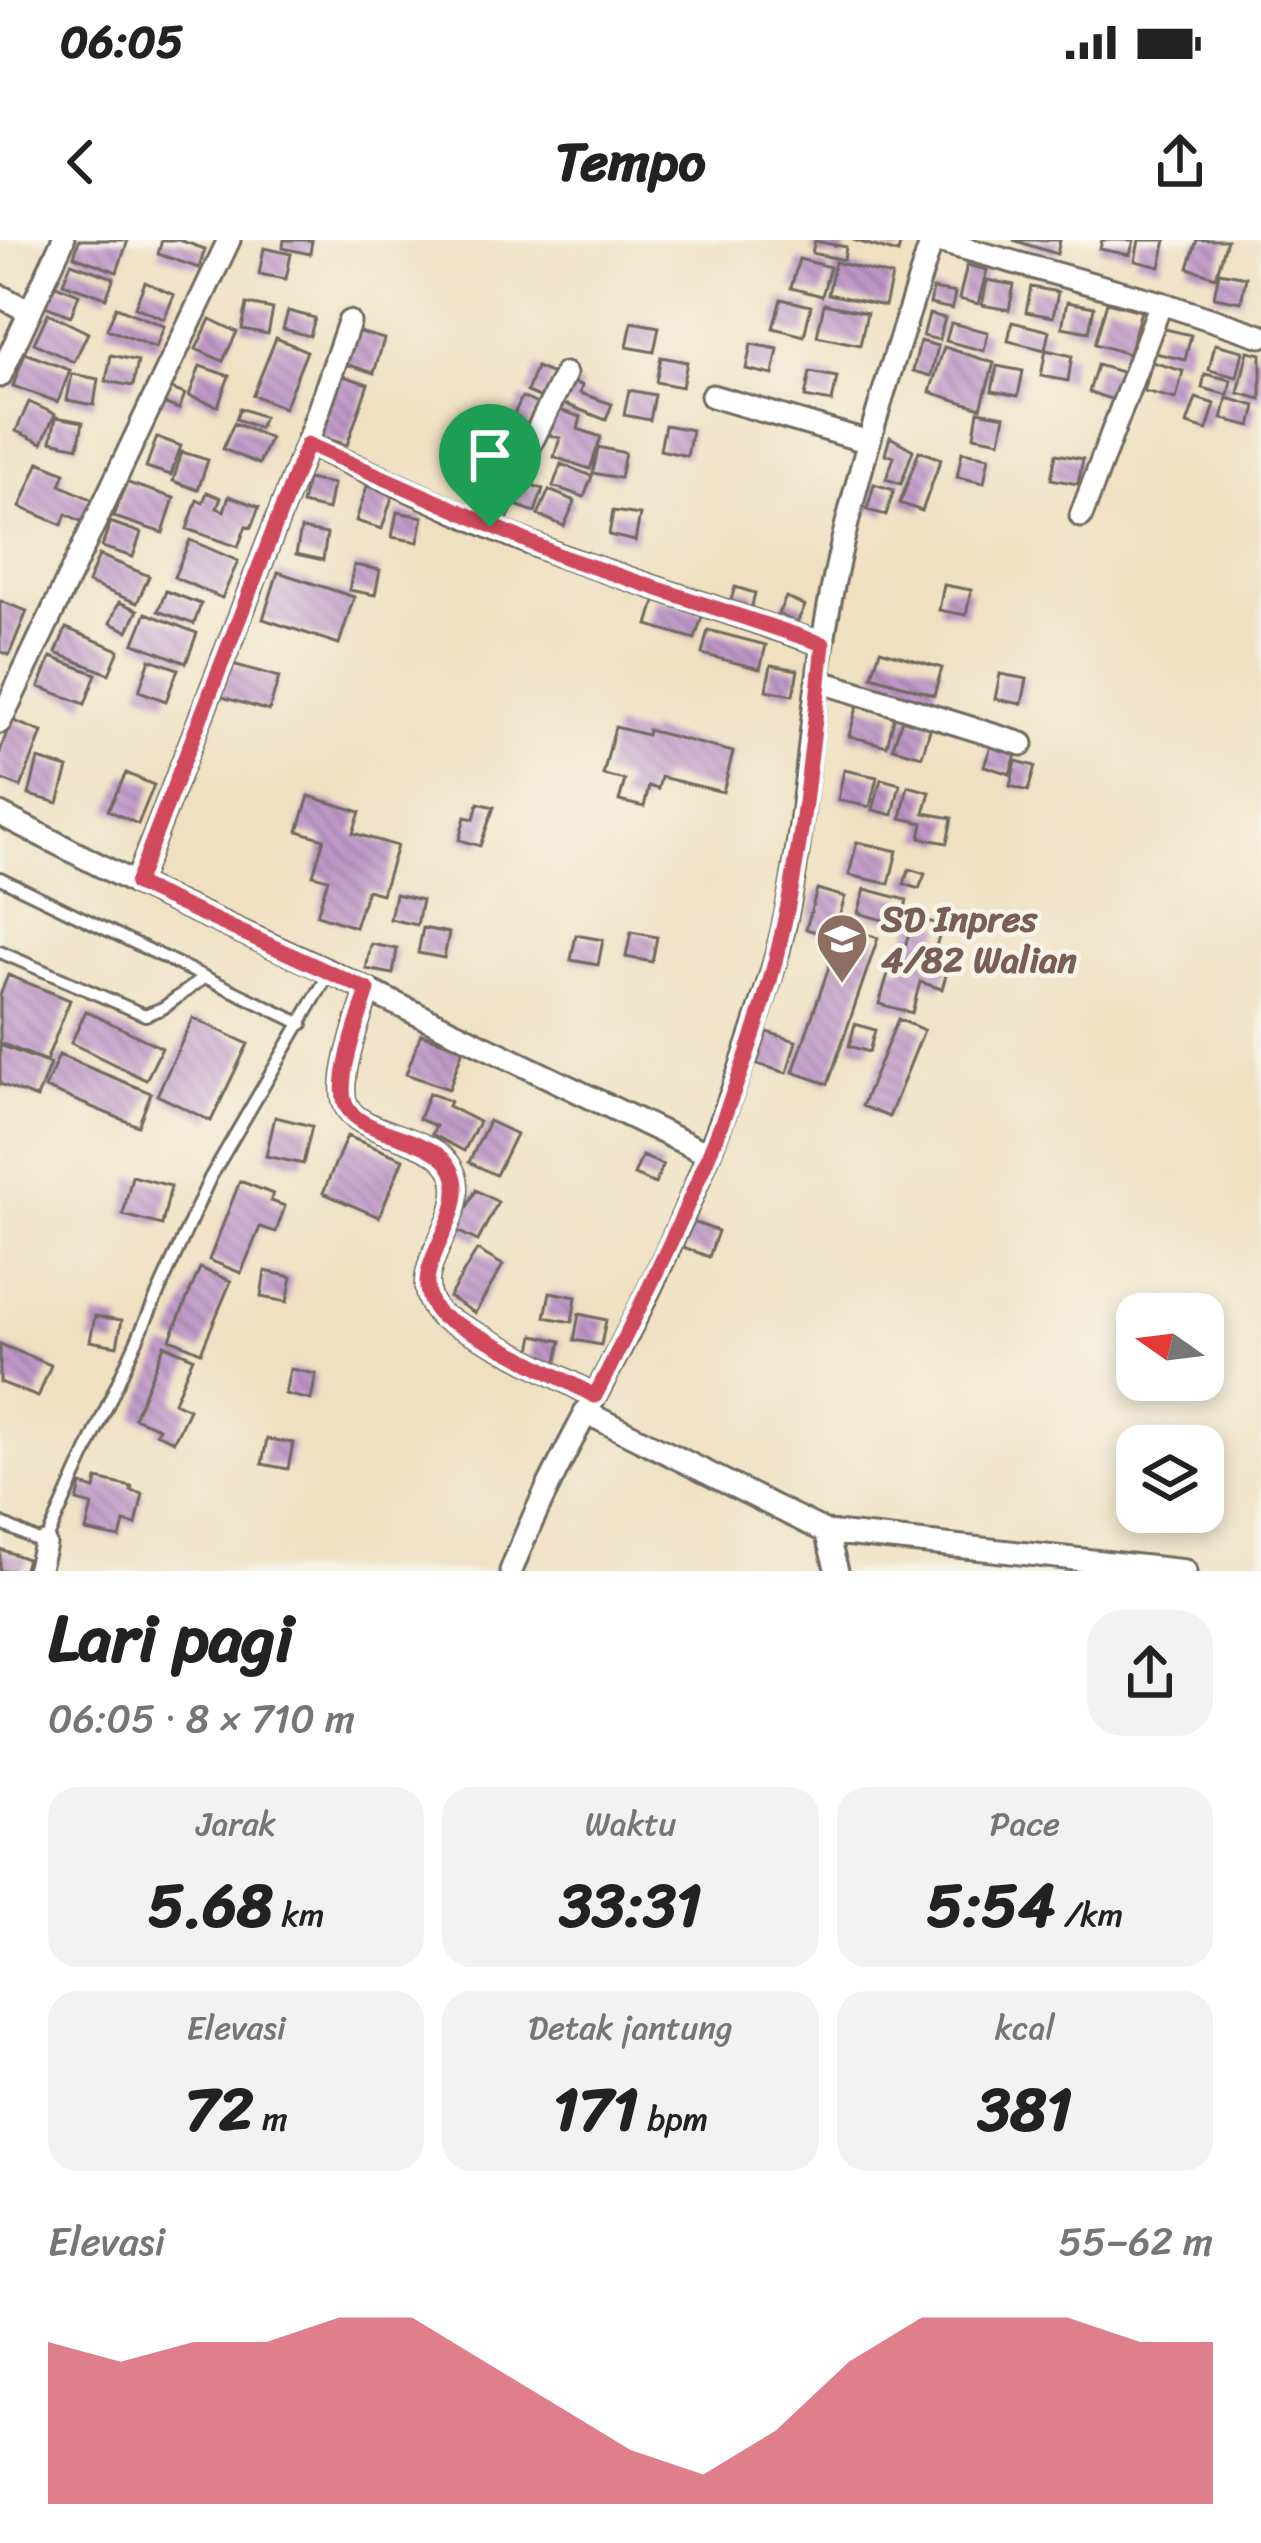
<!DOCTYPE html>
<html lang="id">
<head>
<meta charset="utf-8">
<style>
  :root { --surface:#fff; --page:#f2f2f2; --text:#222; --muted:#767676; --accent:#d1495b }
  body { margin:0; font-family:Sriracha,sans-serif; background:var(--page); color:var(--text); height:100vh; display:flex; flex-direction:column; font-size:45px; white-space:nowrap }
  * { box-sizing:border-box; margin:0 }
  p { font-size:39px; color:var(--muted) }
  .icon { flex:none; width:66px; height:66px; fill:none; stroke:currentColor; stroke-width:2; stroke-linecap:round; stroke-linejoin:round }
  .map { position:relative; height:1331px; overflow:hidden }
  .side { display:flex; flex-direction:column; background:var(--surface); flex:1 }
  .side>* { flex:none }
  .needle { width:78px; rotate:284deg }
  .fabs { position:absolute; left:1116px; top:1053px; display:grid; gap:24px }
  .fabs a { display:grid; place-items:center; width:108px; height:108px; border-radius:24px; background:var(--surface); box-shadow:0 6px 18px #0003; font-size:60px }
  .pin { position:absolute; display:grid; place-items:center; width:102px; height:102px; color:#fff; margin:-123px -51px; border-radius:50% 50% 50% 0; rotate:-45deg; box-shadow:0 0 12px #0007 }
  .pin .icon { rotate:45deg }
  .round { display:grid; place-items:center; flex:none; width:126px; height:126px; border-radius:36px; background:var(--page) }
  .summary { display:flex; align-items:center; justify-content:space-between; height:204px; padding:0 48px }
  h1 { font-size:66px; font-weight:800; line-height:90px }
  .metrics { display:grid; grid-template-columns:repeat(3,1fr); gap:18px; height:204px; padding:12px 48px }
  .metrics div { display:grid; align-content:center; border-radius:30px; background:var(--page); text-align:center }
  .metrics b { font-size:60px; font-weight:800 }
  .metrics small { font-size:33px; font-weight:400 }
  .metrics p { font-size:33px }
  .chart { height:336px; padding:24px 48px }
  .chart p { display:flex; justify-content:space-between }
  .chart svg { width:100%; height:216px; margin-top:12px; fill:var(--accent); opacity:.7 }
  .status { display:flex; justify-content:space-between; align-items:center; height:84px; padding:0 60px; background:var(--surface); direction:ltr }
  .status svg { height:33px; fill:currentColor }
  header { display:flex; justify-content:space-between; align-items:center; height:156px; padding:0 48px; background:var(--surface); font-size:54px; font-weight:800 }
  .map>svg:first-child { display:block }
  .building { fill:url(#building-back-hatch) }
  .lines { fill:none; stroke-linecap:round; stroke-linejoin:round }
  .lane-casing { stroke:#706a60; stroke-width:16 }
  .street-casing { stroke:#706a60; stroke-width:27 }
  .lane { stroke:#fff; stroke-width:10 }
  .street { stroke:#fff; stroke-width:21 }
  .route-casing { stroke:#fff; stroke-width:24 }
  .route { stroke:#d1495b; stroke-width:15 }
  .labels { text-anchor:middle; stroke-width:9; stroke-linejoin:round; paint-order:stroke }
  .education-label { font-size:36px; font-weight:bold; fill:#785e54; stroke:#f7f3e8; text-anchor:start }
</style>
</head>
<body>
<div class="status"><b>06:05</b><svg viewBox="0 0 49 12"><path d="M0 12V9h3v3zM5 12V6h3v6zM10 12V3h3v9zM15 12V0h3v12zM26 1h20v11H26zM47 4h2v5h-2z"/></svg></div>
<header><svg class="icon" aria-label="back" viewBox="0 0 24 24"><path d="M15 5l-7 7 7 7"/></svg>Tempo<svg class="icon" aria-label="share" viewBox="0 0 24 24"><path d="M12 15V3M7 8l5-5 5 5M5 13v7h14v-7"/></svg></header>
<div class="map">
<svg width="1261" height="1331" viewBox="0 0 1261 1331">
  <defs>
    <pattern id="building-back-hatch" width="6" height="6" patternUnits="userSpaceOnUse" patternTransform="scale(3)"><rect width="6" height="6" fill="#bd95c7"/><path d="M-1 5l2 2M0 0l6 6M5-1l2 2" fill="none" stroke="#9a7aa2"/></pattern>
  </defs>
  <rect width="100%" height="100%" fill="#f7f3e8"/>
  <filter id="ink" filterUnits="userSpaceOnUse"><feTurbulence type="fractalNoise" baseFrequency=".00833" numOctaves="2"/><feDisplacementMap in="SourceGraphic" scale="24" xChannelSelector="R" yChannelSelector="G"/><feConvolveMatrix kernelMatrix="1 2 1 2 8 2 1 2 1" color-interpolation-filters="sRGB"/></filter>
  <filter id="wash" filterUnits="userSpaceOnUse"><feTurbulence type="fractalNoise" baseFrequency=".004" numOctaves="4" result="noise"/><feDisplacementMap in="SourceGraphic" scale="48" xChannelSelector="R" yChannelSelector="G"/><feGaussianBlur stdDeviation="2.7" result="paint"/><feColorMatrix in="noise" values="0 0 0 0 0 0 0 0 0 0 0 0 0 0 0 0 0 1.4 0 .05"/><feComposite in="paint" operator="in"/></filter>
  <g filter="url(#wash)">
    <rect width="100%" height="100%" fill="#efe0c1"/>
    <g id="blocks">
      <path class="building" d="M79,0H128L117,32L74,16Z
        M162,0H179L205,9L199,28L158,14Z
        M284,0H312L310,14L283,8Z
        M853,0H901L898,13Z
        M1013,0H1060L1057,14Z
        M1102,0H1134L1130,15L1100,9Z
        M1139,0H1166L1160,27L1135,21Z
        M1197,0H1227L1216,37L1188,28Z
        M815,1L846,7L844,20L812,13Z
        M264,8L291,14L286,39L259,34Z
        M799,19L830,27L822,56L791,48Z
        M835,22L892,36L885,66L828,54Z
        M71,23L114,38L106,58L63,43Z
        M967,25L987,30L978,64L959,59Z
        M1219,32L1246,37L1241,62L1214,57Z
        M987,40L1014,45L1009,70L982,65Z
        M145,42L174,55L164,79L135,67Z
        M53,44L79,54L71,76L45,66Z
        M1031,47L1058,52L1053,77L1026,72Z
        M933,49L955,53L952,69L930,64Z
        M781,59L811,66L804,96L773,88Z
        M1067,62L1094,67L1089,92L1062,87Z
        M1107,62L1141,71L1129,114L1095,104Z
        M247,64L273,69L268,94L242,89Z
        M824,64L867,73L860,105L817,96Z
        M116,67L164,86L156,108L107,89Z
        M288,71L315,78L310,96L283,89Z
        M48,73L88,93L74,122L34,103Z
        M929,74L945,78L939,100L923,96Z
        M210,79L237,92L223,121L196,109Z
        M632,82L659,87L654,112L627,107Z
        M1012,82L1049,91L1045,110L1008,101Z
        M951,83L988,92L984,111L946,101Z
        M1161,88L1191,95L1185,120L1155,113Z
        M352,90L384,99L374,133L343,123Z
        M276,98L307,111L284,168L253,155Z
        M920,101L938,106L931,136L913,131Z
        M751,104L778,109L773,135L746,129Z
        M1215,104L1243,111L1237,137L1209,130Z
        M944,107L994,123L981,168L930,152Z
        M1046,110L1072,116L1068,141L1041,136Z
        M1248,111L1261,114V159L1238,153Z
        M25,113L70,130L58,162L13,146Z
        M111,115L138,121L133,146L106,141Z
        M661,117L687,122L682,147L656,142Z
        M1152,122L1183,131L1176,159L1144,151Z
        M1097,125L1125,133L1117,161L1089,152Z
        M200,126L229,136L218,166L189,156Z
        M997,126L1023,131L1018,156L992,151Z
        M536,127L553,134L544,159L527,152Z
        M810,132L837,137L832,162L805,157Z
        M72,134L98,139L94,165L67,160Z
        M337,134L368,144L347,205L316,195Z
        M1205,134L1231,140L1228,155L1202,148Z
        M567,141L582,145L580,153L612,164L606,180L560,162Z
        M169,148L185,154L179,169L162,163Z
        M629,150L655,155L650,180L624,175Z
        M522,157L539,165L527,189L511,181Z
        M1196,158L1215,164L1207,190L1187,184Z
        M1227,158L1256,166L1251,186L1222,179Z
        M29,162L55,174L42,203L16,191Z
        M240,168L264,177L259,188L236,179Z
        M553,168L581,177L578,189L601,197L590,229L554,217L560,198L546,194Z
        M978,171L1005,176L1000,201L974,196Z
        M56,177L83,182L78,207L51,201Z
        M234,183L270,198L259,224L223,209Z
        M665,185L692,190L687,216L660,210Z
        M494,192L517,203L497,242L474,230Z
        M157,197L181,206L171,235L146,227Z
        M890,197L913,210L901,244L886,239L894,217L885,214Z
        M598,207L625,213L620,238L593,233Z
        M919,211L941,219L922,271L900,263Z
        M182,212L208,220L198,250L173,241Z
        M962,212L989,217L984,243L957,237Z
        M1056,214L1083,219L1078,244L1051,239Z
        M39,222L65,233L60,245L95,261L85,283L66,274L62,285L20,267Z
        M561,224L592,236L584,257L553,246Z
        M307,239L333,244L328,270L302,264Z
        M521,241L543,249L535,272L513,264Z
        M125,242L174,258L163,293L114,277Z
        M874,244L894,250L886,275L867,270Z
        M367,246L393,254L382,289L356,281Z
        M549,250L575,261L564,286L538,275Z
        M207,252L221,258L217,268L224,271L229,256L259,267L251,288L246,286L238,307L187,289L197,260L203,263Z
        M613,271L640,275L635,301L609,295Z
        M397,272L423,277L418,302L392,297Z
        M110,282L141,293L133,317L102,307Z
        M301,289L327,294L323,320L296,314Z
        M190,300L238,321L222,358L174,337Z
        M99,315L149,336L137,363L88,343Z
        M354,325L380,330L375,355L349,350Z
        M278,332L354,357L339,404L263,379Z
        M944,345L971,350L966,375L939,370Z
        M735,347L755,353L751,369L730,363Z
        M166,351L201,364L194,384L158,371Z
        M786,357L805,366L797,383L778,374Z
        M656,358L703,373L695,399L648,385Z
        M0,361L27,371L9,415L0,411Z
        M119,362L138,370L128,391L110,383Z
        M146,373L197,393L186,423L134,403Z
        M66,388L119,410L109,434L56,413Z
        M708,390L766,405L760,429L702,414Z
        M880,410L942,428L934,455L872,436Z
        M51,417L96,434L85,464L39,447Z
        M150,419L178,429L166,461L139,451Z
        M229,423L279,437L269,471L219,456Z
        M771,425L798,430L793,455L766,450Z
        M1000,434L1027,439L1022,464L995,459Z
        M858,464L895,474L887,506L849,496Z
        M903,475L932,483L922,516L893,508Z
        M11,480L42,492L21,547L0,539V512Z
        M615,487L647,495L648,490L733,512L723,552L661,537L658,549L649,546L644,567L619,561L625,540L603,535Z
        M992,503L1017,511L1010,534L984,526Z
        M38,519L68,528L58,563L29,555Z
        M1016,521L1035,526L1028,551L1010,546Z
        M844,530L877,537L870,567L838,560Z
        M126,533L154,545L138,584L108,570Z
        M881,539L900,544L893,575L873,570Z
        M908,546L930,552L924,573L952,578L947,603L920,598L923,583L901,578Z
        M309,556L360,572L353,593L397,606L382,654L367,650L355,687L317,675L328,639L313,635L324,599L298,591Z
        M478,563L494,567L480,606L459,600L465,577L474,579Z
        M857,602L897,611L889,644L849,635Z
        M909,629L925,634L919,649L904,644Z
        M817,649L845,657L833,697L806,689Z
        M865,649L907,660L900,685L858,673Z
        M395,654L422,660L417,685L390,679Z
        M913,677L942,685L935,710L952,715L942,749L920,742L912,773L879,764L890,727L899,729Z
        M843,686L878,698L828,844L793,832Z
        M423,688L449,693L444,718L418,713Z
        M631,692L657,697L652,722L626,717Z
        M576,695L603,700L598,725L571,720Z
        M371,704L397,709L393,734L366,729Z
        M8,735L70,760L46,821L0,803V755Z
        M86,771L162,808L146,840L71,803Z
        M193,778L248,804L211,881L157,855Z
        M898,779L924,790L889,877L862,866Z
        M855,784L875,790L869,812L849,806Z
        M767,792L796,801L787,833L757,824Z
        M421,794L463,809L449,849L406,834Z
        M0,805L50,824L37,858L0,844Z
        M59,815L151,853L138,886L45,848Z
        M429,853L450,861L448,866L479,882L464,911L432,894L436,886L419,879Z
        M275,877L312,886L303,924L266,916Z
        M489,881L516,894L496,935L469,922Z
        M347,896L403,919L379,977L323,953Z
        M642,916L663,925L655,944L634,935Z
        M132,936L171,946L162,985L123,975Z
        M240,941L273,954L271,961L285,966L276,992L260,987L241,1033L209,1020Z
        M476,950L498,962L478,1001L455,990Z
        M687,980L718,991L709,1017L678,1005Z
        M477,1010L503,1025L475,1073L449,1057Z
        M200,1028L231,1041L201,1112L170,1099Z
        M265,1031L292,1037L287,1062L261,1057Z
        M550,1052L576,1057L572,1082L545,1077Z
        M579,1074L606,1080L601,1105L574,1100Z
        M95,1076L122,1080L117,1106L90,1101Z
        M534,1095L561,1101L556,1126L529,1121Z
        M0,1104L51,1125L38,1157L0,1142Z
        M164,1105L193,1117L174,1162L189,1169L174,1201L156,1193L159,1188L134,1178Z
        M290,1129L316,1134L311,1160L285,1154Z
        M267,1199L293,1203L288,1229L262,1224Z
        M97,1239L132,1247L131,1251L143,1254L136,1285L124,1282L120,1298L86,1291L92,1265L77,1261L81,1245L95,1249Z
        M0,1309L27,1319L23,1331H0Z"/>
    </g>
  </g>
  <g filter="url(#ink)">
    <use href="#blocks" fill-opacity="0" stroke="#706a60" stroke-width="3"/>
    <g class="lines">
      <g class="lane-casing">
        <path id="lane" d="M0,638L302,784
          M0,712L145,775L163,768L205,737
          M0,1283L45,1304L210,938L330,732"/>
      </g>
      <g class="street-casing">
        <path id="street" d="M934,0L1161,63L1261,96
          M0,56L30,72
          M565,134L490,287L564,317L822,404
          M0,136L63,0
          M712,156L869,202
          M307,204L490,287
          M1081,276L1161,63
          M819,441L1022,504
          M0,482L229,0
          M0,574L136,644L330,732L708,914
          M136,644L307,204L349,82
          M368,750C359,778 339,831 344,859C352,902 453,890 456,946C459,992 401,1037 441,1076L595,1156
          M585,1172L826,1292L837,1331
          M826,1292L1185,1331
          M38,1331L45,1304
          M511,1331C549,1232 606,1142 651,1046C698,949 737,845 769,742C804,631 805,516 823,402C844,265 890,132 932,0"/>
      </g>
      <use href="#lane" class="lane"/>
      <use href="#street" class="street"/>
    </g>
  </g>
  <g class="lines" filter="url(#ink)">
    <g class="route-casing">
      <path id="route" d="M307,204L563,317L823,404C811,516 801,628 771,737C731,881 663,1024 595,1156L441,1076C401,1037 459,992 456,946C453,890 352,902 344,859C339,831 359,778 368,750L136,644Z"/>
    </g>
    <use href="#route" class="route"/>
  </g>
  <defs>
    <g id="school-pin" transform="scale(2.7)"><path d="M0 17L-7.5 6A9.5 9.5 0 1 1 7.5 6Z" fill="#8d6e63" stroke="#f7f3e8"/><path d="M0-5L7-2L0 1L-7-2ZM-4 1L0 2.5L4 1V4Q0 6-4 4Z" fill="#fff"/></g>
  </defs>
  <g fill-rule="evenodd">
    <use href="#school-pin" x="842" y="699"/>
  </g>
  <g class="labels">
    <g class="education-label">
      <text x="881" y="691">SD Inpres<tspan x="881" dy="41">4/82 Walian</tspan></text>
    </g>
  </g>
</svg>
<div class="fabs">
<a><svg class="needle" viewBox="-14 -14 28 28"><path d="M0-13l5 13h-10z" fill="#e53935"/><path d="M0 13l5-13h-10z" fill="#767676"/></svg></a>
<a><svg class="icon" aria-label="layers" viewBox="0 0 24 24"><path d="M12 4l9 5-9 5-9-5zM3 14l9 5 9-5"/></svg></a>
</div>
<div class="pin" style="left:490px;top:287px;background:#1e9e55"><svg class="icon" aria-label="arrive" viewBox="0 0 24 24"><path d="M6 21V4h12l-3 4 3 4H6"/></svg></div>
</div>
<section class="side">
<div class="summary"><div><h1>Lari pagi</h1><p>06:05 · 8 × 710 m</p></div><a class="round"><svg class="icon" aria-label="share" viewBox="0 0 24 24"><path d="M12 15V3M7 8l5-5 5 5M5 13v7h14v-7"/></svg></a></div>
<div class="metrics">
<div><p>Jarak</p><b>5.68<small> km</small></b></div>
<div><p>Waktu</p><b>33:31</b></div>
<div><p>Pace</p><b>5:54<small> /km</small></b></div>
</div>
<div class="metrics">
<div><p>Elevasi</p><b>72<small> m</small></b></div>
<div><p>Detak jantung</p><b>171<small> bpm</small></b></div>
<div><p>kcal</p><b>381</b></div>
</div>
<div class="chart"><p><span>Elevasi</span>55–62 m</p>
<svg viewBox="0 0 160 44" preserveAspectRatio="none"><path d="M0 44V11L10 15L20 11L30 11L40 6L50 6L60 15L70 24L80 33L90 38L100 29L110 15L120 6L130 6L140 6L150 11L160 11V44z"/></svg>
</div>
</section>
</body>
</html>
